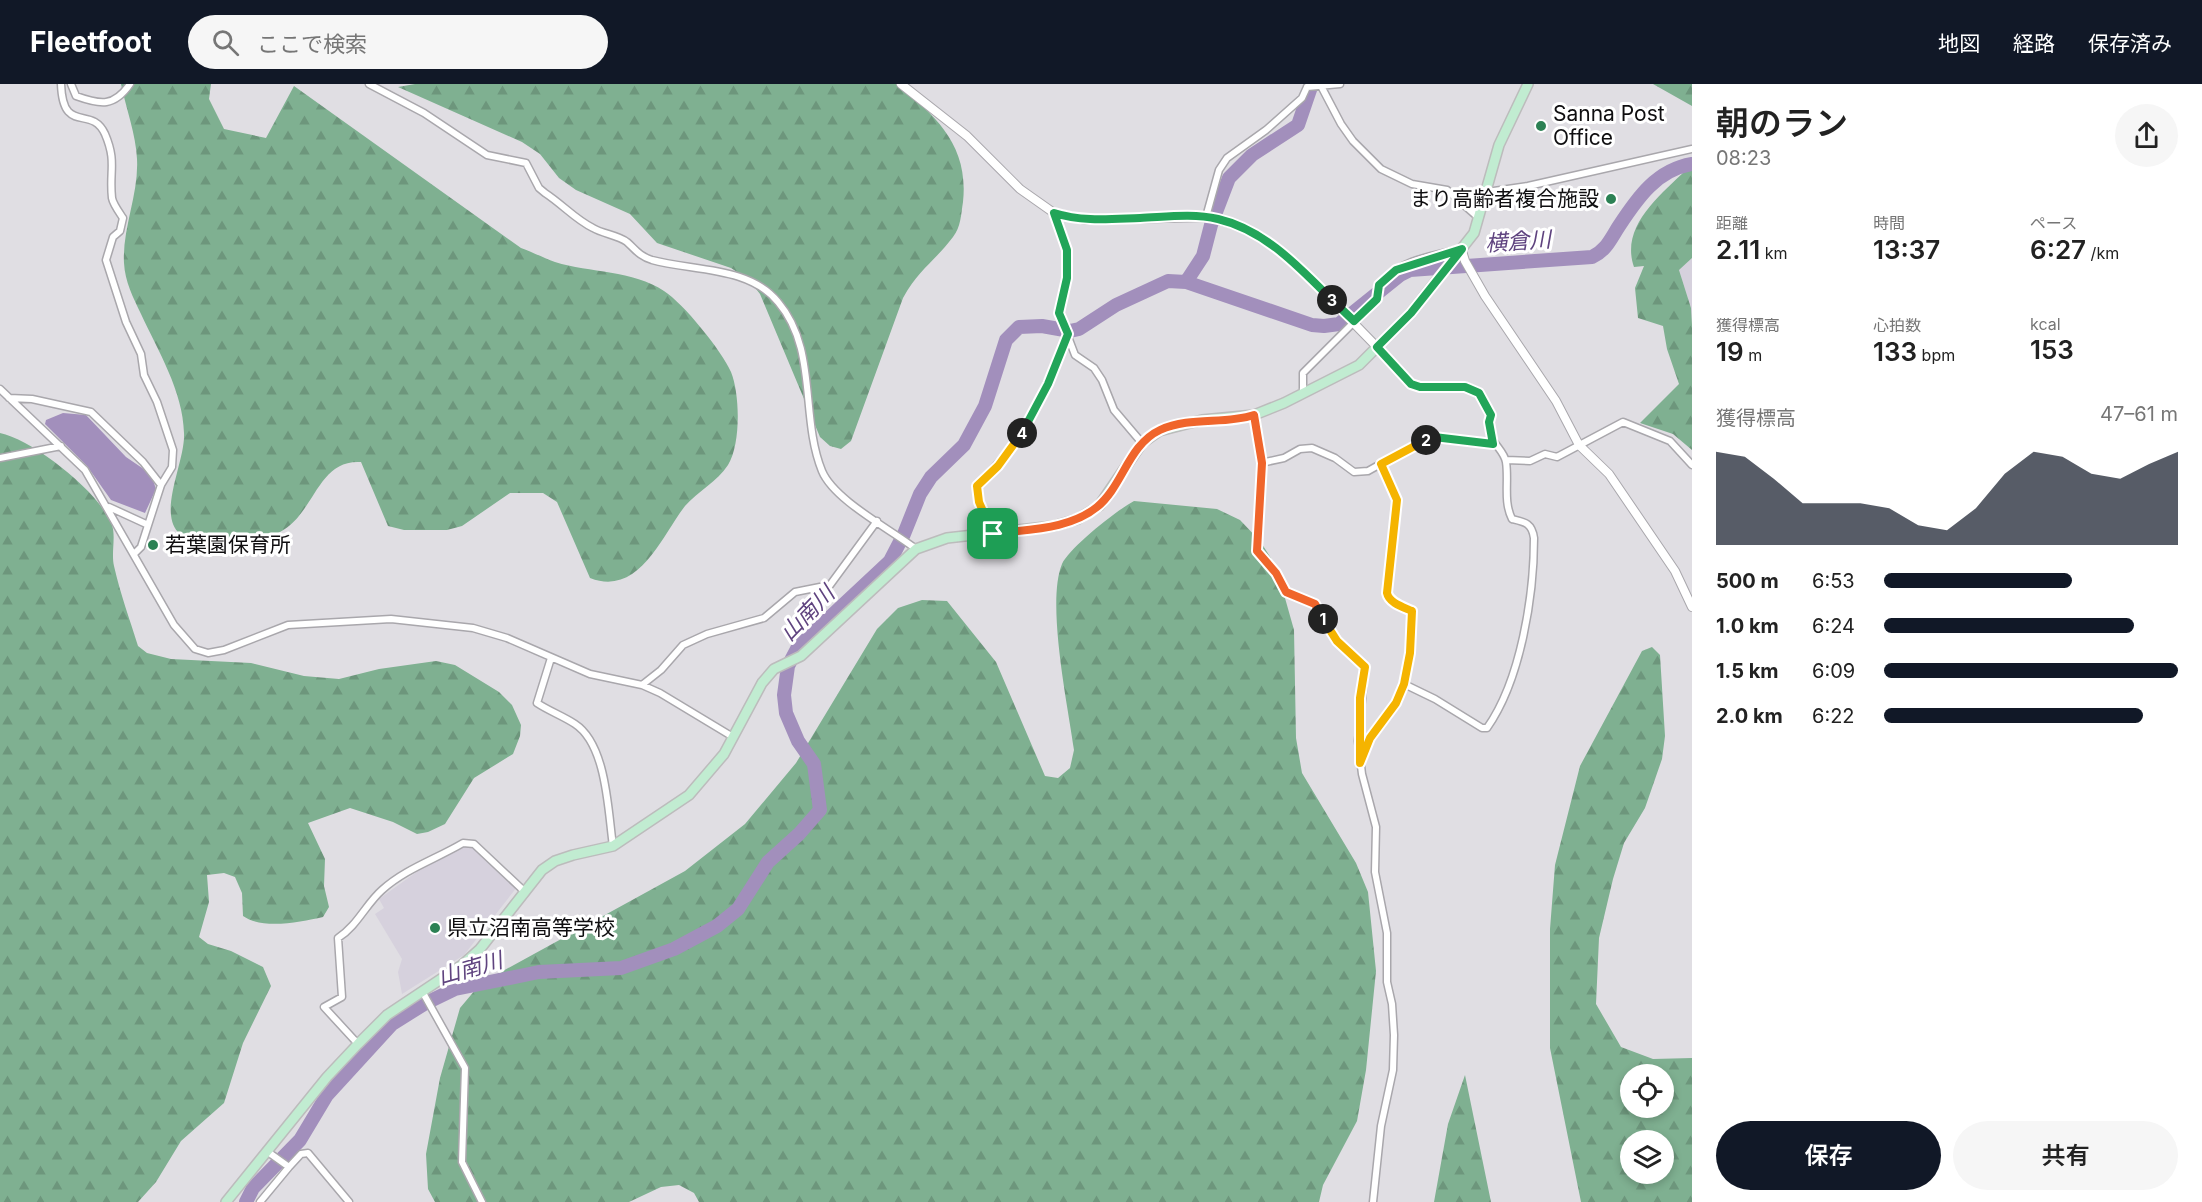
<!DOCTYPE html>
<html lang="ja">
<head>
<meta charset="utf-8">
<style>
  :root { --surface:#fff; --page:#f6f6f6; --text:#222; --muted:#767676; --accent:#111827 }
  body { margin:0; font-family:Inter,"Noto Sans JP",sans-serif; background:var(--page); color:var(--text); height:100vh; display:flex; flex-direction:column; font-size:22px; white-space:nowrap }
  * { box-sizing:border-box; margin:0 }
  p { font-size:20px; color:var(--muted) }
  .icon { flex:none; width:33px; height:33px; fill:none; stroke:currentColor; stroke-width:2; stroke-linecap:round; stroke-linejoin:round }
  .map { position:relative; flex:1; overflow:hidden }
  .details { display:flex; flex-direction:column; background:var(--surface); width:510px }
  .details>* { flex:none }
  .fabs { position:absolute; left:1620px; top:980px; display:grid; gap:12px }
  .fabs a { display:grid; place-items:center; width:54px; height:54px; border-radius:50%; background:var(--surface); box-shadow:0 3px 9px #0003; font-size:30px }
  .pin { position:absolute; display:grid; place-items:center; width:51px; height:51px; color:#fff; margin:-26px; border-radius:12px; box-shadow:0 3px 9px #0006 }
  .km { position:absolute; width:30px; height:30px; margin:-15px; border-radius:50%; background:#222; color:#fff; font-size:16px; line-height:30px; text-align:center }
  .round { display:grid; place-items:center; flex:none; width:63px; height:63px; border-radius:32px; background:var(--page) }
  .head { display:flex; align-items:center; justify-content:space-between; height:102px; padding:0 24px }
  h1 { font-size:33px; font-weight:600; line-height:45px }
  .metrics { display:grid; grid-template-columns:repeat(3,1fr); gap:9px; height:102px; padding:6px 24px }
  .metrics div { display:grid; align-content:center }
  .metrics b { font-size:26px; font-weight:600 }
  .metrics small { font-size:16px; font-weight:400 }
  .metrics p { font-size:16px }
  .chart { height:168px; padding:12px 24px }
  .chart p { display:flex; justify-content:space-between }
  .chart svg { width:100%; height:108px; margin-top:6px; fill:var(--accent); opacity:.7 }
  .primary-button { display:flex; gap:12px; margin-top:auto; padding:12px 24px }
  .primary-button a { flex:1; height:69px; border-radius:36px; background:var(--accent); color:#fff; font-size:24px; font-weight:600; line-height:69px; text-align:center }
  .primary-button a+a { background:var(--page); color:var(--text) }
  ul { padding:0 24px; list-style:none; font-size:20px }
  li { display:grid; grid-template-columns:96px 72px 1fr; align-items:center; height:45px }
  li i { height:15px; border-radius:8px; background:var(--accent) }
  header { display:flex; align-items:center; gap:36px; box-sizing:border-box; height:84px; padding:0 30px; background:var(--accent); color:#fff }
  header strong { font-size:28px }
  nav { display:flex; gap:33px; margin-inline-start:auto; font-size:21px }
  .search { width:420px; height:54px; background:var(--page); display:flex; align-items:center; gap:15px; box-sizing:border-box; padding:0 21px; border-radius:33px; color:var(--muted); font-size:22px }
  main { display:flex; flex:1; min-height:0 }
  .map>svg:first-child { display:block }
  .built { fill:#d6d1dd }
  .forest { fill:url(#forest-firs); fill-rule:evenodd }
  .water { fill:#a28fbc }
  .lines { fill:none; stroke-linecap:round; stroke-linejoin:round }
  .river { stroke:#a28fbc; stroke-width:14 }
  .minor-casing { stroke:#a9a7ac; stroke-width:9 }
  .tertiary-casing { stroke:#a9a7ac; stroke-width:10 }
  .primary-casing { stroke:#bcbcbc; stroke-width:12 }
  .minor { stroke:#fff; stroke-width:6 }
  .tertiary { stroke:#fff; stroke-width:8 }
  .primary { stroke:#c1ecd1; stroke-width:9 }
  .split-1-casing { stroke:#fff; stroke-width:12 }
  .split-2-casing { stroke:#fff; stroke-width:12 }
  .split-3-casing { stroke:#fff; stroke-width:12 }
  .split-4-casing { stroke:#fff; stroke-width:12 }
  .split-5-casing { stroke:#fff; stroke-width:12 }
  .split-1 { stroke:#f0652b; stroke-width:8 }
  .split-2 { stroke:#f5b400; stroke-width:8 }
  .split-3 { stroke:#22a559; stroke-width:8 }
  .split-4 { stroke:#22a559; stroke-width:8 }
  .split-5 { stroke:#f5b400; stroke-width:8 }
  .poi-dot { fill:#2c8154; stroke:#fff; stroke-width:2 }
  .labels { text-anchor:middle; stroke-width:6; stroke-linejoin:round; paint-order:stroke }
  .poi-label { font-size:21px; fill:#0f0e10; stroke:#fff; text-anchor:start }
  .water-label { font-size:22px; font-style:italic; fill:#5f437f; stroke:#fff }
</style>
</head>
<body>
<header>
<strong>Fleetfoot</strong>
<div class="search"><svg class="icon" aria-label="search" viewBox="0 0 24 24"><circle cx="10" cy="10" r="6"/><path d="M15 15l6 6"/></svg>ここで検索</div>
<nav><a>地図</a><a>経路</a><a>保存済み</a></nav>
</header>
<main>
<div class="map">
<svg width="1692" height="1118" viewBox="0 0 1692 1118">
  <defs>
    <pattern id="forest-firs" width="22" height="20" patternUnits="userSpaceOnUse" patternTransform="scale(1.5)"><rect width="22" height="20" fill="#7fb091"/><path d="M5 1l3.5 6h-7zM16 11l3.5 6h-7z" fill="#6d967c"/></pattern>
  </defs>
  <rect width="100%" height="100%" fill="#e0dee3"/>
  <path class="built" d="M1692,174V241L1691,224L1679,186Z
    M464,761H470L517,803L464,871L402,910L398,888L402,875L375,830L384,824L379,815L418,787Z"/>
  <path class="forest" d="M121,0H211L209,15L224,45L266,54L294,2L521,164C532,168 544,174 555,178C590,189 633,186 664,207C683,219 722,267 731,288C740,310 741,360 728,381C717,398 698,407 685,422C661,453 639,513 590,494L557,418L543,409H510L462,442L447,446H404L388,442L361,378C317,375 315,430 280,448C264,457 223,460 204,459C142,453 186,384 184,349C183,307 158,267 141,230C133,213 125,198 124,179C122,145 139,110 137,75C136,51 126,24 121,0Z
    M415,0H897C937,33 969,62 963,118C961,130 961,143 953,153C935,177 919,185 903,214L851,357L841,365L830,362L820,353L760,210L749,196L731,184L657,159L630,130L576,106L559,94L540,70L522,58L398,3Z
    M1653,0H1692V22Z
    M1686,86H1692V174L1679,186L1691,224L1692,241V366L1673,350L1640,339L1679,300L1667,265L1663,242L1638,234L1635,204L1644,182L1634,183C1620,143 1659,112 1686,86Z
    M0,349C33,356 100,408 112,441C116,453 111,469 114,482C120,509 130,536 138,562L147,569L171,575L251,579L304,592L339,595L379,585L436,577L455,581L499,608L512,621L521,641L520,652L513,670L474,694L445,740L428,748L417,750L393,738L350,724L308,739L325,775L324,802L329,823L323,833C300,838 263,846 243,832L242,809L235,793L224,789L207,791L209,818L199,853L208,860L231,867L263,883L271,902L243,959L224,1019L181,1057L156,1098L138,1118H0Z
    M1134,417L1217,425L1240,436L1260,457L1276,482L1294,546L1296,654L1302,689L1356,779L1368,808L1376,887L1366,986L1357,1037L1323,1101L1319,1118H699L694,1109L679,1101L661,1103L629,1118H435L428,1105L426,1070L440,994L460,924L481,899L685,787L745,740L796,679L877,545L898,524L922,516L947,517L996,578L1045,692L1058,694L1070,684L1074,666C1068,622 1046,519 1062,480C1069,464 1117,426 1134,417Z
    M1652,563L1660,571L1665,652L1662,675L1645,724L1624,759L1613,795L1599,854L1596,920L1621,963L1653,975L1692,974V1118H1581L1550,964V845L1555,781L1580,682L1642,567ZM1630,990H1664V1023H1630ZM1630,1056H1664V1089H1630Z
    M1465,991L1491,1118H1434L1448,1040Z"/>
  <path class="water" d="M63,329L86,331L126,373L151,390L156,405L145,429L111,416L87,382L45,340L46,336Z"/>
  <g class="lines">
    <path class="river" d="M1186,198L1203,172L1211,141L1229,94L1252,71L1298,41L1312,0
      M246,1118L253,1104L300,1056L327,1011L392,940L424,920L455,905L539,888L621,884L674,865L717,842L738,825L768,778L799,750L820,726L814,680L798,657L786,629L784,611L788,582L798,563L890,477L904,450L920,410L931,393L964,361L985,322L1006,256L1019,243L1042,242L1070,247L1079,245L1116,221L1168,197L1186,198L1312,241L1324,242L1339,240L1400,191L1410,186L1592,173C1606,167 1611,154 1619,142C1638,113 1657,86 1692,80"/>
    <g class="minor-casing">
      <path id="minor" d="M61,0C63,52 91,20 105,50C117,78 109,87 112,114C113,120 119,128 123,134L120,147L113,153L106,176L126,238L141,270L144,291L157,318L173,366L172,383L161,401L141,463L134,470
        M71,0L76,12C101,21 114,23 130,0
        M369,0L424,29L487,71L526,79L539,104L545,109C562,120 576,136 593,144C603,150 618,151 627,158C635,165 639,172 652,176C692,187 749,182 778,218C818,265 800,333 822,387C834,416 890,445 916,465
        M1320,0L1341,40L1353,57L1381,85L1412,100L1447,106L1479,134
        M1307,3L1340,0
        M1487,108L1528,102L1692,65
        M1054,129L1067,166V194L1059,229L1075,271L1094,284L1102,296L1114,326L1142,359
        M1206,133L1219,86L1227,74L1266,46L1302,14L1307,3
        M1377,263L1411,300L1420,303L1465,302L1479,308L1491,331C1483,357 1503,362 1506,378C1509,397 1503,417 1512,435C1525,438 1532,439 1534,454C1534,511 1521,596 1487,644H1482L1435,615L1404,600
        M0,305L85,386L174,541L195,565L208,569L224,566L288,541L391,535L473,544L507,554L590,590L642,601L660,609L733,653
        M1303,309V289L1377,215C1382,178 1431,172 1461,165
        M9,314L32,315L91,328L143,378L161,401
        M1254,331L1261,379L1257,467L1276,489L1286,508L1315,520L1337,557L1365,583L1358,657L1362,690L1376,743L1375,788L1387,849V898L1392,920L1394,951L1393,986L1381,1042L1373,1118
        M0,374L61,362
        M1506,376L1530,377L1545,370L1557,373L1623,338L1670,357L1692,381
        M1261,379L1284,374L1300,365L1312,364L1335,374L1354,388L1368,387L1420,358L1435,353L1493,360
        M109,423L146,440
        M993,450L979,418L977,402C1022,359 1045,307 1068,251
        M551,574L537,619C549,627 563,632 575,640C607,661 608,728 613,762
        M642,601L661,586L683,561L707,550L764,534L795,508L830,501L877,437
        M1361,676L1370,654L1396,619L1404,600L1410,569L1412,527C1403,523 1389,519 1387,509L1397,416L1381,380
        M422,907L465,984L462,1078L482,1118
        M358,960L324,923L342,913L338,854C357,842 366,820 382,806C405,785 436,775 463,759L474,760L524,807
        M268,1068L289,1083L301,1070L308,1069L349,1118
        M260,1118L289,1083"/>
    </g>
    <g class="tertiary-casing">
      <path id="tertiary" d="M901,0L967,52L1020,105L1054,129L1086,136L1206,133L1237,141L1261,153L1295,179L1377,263
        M1462,167L1465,177L1485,212L1556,317L1579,361L1609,390L1675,487L1692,523"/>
    </g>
    <g class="primary-casing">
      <path id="primary" d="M226,1118L327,993L358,960L387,931L462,881L480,865L542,786L555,777L573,771L613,762L689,711L724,670L762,599L774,585L801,572L916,465L947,454L1054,442L1078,435L1099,422L1142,359L1159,347L1202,336L1254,331L1284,319L1359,281L1411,229L1474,149L1499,61L1528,0"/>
    </g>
    <use href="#minor" class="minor"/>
    <use href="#tertiary" class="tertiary"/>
    <use href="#primary" class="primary"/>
  </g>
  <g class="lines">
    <g class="split-1-casing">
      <path id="split-1" d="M993,450C1027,445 1069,446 1097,423C1123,402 1128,361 1160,346C1191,332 1224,341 1254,331L1262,379L1257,467L1276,489L1286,508L1315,520L1323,535"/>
    </g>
    <g class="split-2-casing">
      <path id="split-2" d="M1323,535L1337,557L1365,583L1360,614V679L1370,654L1396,619L1404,600L1410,569L1412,527C1403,523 1389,519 1387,509L1397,416L1381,380L1426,356"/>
    </g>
    <g class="split-3-casing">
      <path id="split-3" d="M1332,216L1354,237L1377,215L1379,201L1396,186L1462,165L1411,229L1377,263L1411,300L1420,303H1465L1479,309L1491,331L1489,338L1493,360L1434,353L1426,356"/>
    </g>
    <g class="split-4-casing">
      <path id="split-4" d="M1022,349L1048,300L1068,250L1059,229L1067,194V166L1054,129C1083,138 1110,135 1140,134C1165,133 1193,129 1218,135C1265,146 1299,183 1332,216"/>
    </g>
    <g class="split-5-casing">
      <path id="split-5" d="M993,450L979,418L977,402L998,382L1022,349"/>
    </g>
    <use href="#split-1" class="split-1"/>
    <use href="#split-2" class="split-2"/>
    <use href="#split-3" class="split-3"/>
    <use href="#split-4" class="split-4"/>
    <use href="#split-5" class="split-5"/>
  </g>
  <g class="poi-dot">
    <circle cx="1541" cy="42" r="6"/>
    <circle cx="1611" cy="115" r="6"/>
    <circle cx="153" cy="461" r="6"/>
    <circle cx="435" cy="844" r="6"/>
  </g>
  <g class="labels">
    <g class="poi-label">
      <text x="1553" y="37">Sanna Post<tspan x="1553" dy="24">Office</tspan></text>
      <text x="1599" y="122" text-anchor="end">まり高齢者複合施設</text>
      <text x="165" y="468">若葉園保育所</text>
      <text x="447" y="851">県立沼南高等学校</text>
    </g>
    <g class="water-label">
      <text transform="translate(1518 157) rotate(-4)" y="8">横倉川</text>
      <text transform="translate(807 529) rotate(-46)" y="8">山南川</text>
      <text transform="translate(470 884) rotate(-16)" y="8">山南川</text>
    </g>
  </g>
</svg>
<div class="fabs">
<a><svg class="icon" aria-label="locate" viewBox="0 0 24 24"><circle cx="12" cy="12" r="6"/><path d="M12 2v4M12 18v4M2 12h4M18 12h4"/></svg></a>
<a><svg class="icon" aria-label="layers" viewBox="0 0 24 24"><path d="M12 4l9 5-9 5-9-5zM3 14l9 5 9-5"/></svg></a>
</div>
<div class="pin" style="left:993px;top:450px;background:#1e9e55"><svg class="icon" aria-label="arrive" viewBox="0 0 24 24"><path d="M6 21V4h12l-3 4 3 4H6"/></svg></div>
<b class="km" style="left:1323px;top:535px">1</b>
<b class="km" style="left:1426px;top:356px">2</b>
<b class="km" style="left:1332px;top:216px">3</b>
<b class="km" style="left:1022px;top:349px">4</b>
</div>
<section class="details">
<div class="head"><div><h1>朝のラン</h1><p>08:23</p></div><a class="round"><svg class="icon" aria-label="share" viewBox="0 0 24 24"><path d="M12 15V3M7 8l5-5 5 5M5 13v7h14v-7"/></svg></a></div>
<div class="metrics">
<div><p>距離</p><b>2.11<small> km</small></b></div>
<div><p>時間</p><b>13:37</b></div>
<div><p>ペース</p><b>6:27<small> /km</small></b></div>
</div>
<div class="metrics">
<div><p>獲得標高</p><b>19<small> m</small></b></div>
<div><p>心拍数</p><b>133<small> bpm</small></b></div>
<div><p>kcal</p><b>153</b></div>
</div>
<div class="chart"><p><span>獲得標高</span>47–61 m</p>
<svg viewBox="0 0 160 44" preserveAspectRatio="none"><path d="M0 44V6L10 8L20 17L30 27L40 27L50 27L60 29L70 36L80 38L90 29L100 15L110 6L120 8L130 15L140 17L150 11L160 6V44z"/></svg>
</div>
<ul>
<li><b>500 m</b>6:53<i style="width:64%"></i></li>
<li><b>1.0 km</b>6:24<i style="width:85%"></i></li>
<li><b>1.5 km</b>6:09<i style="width:100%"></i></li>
<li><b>2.0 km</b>6:22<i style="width:88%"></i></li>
</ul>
<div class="primary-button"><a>保存</a><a>共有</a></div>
</section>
</main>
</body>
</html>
